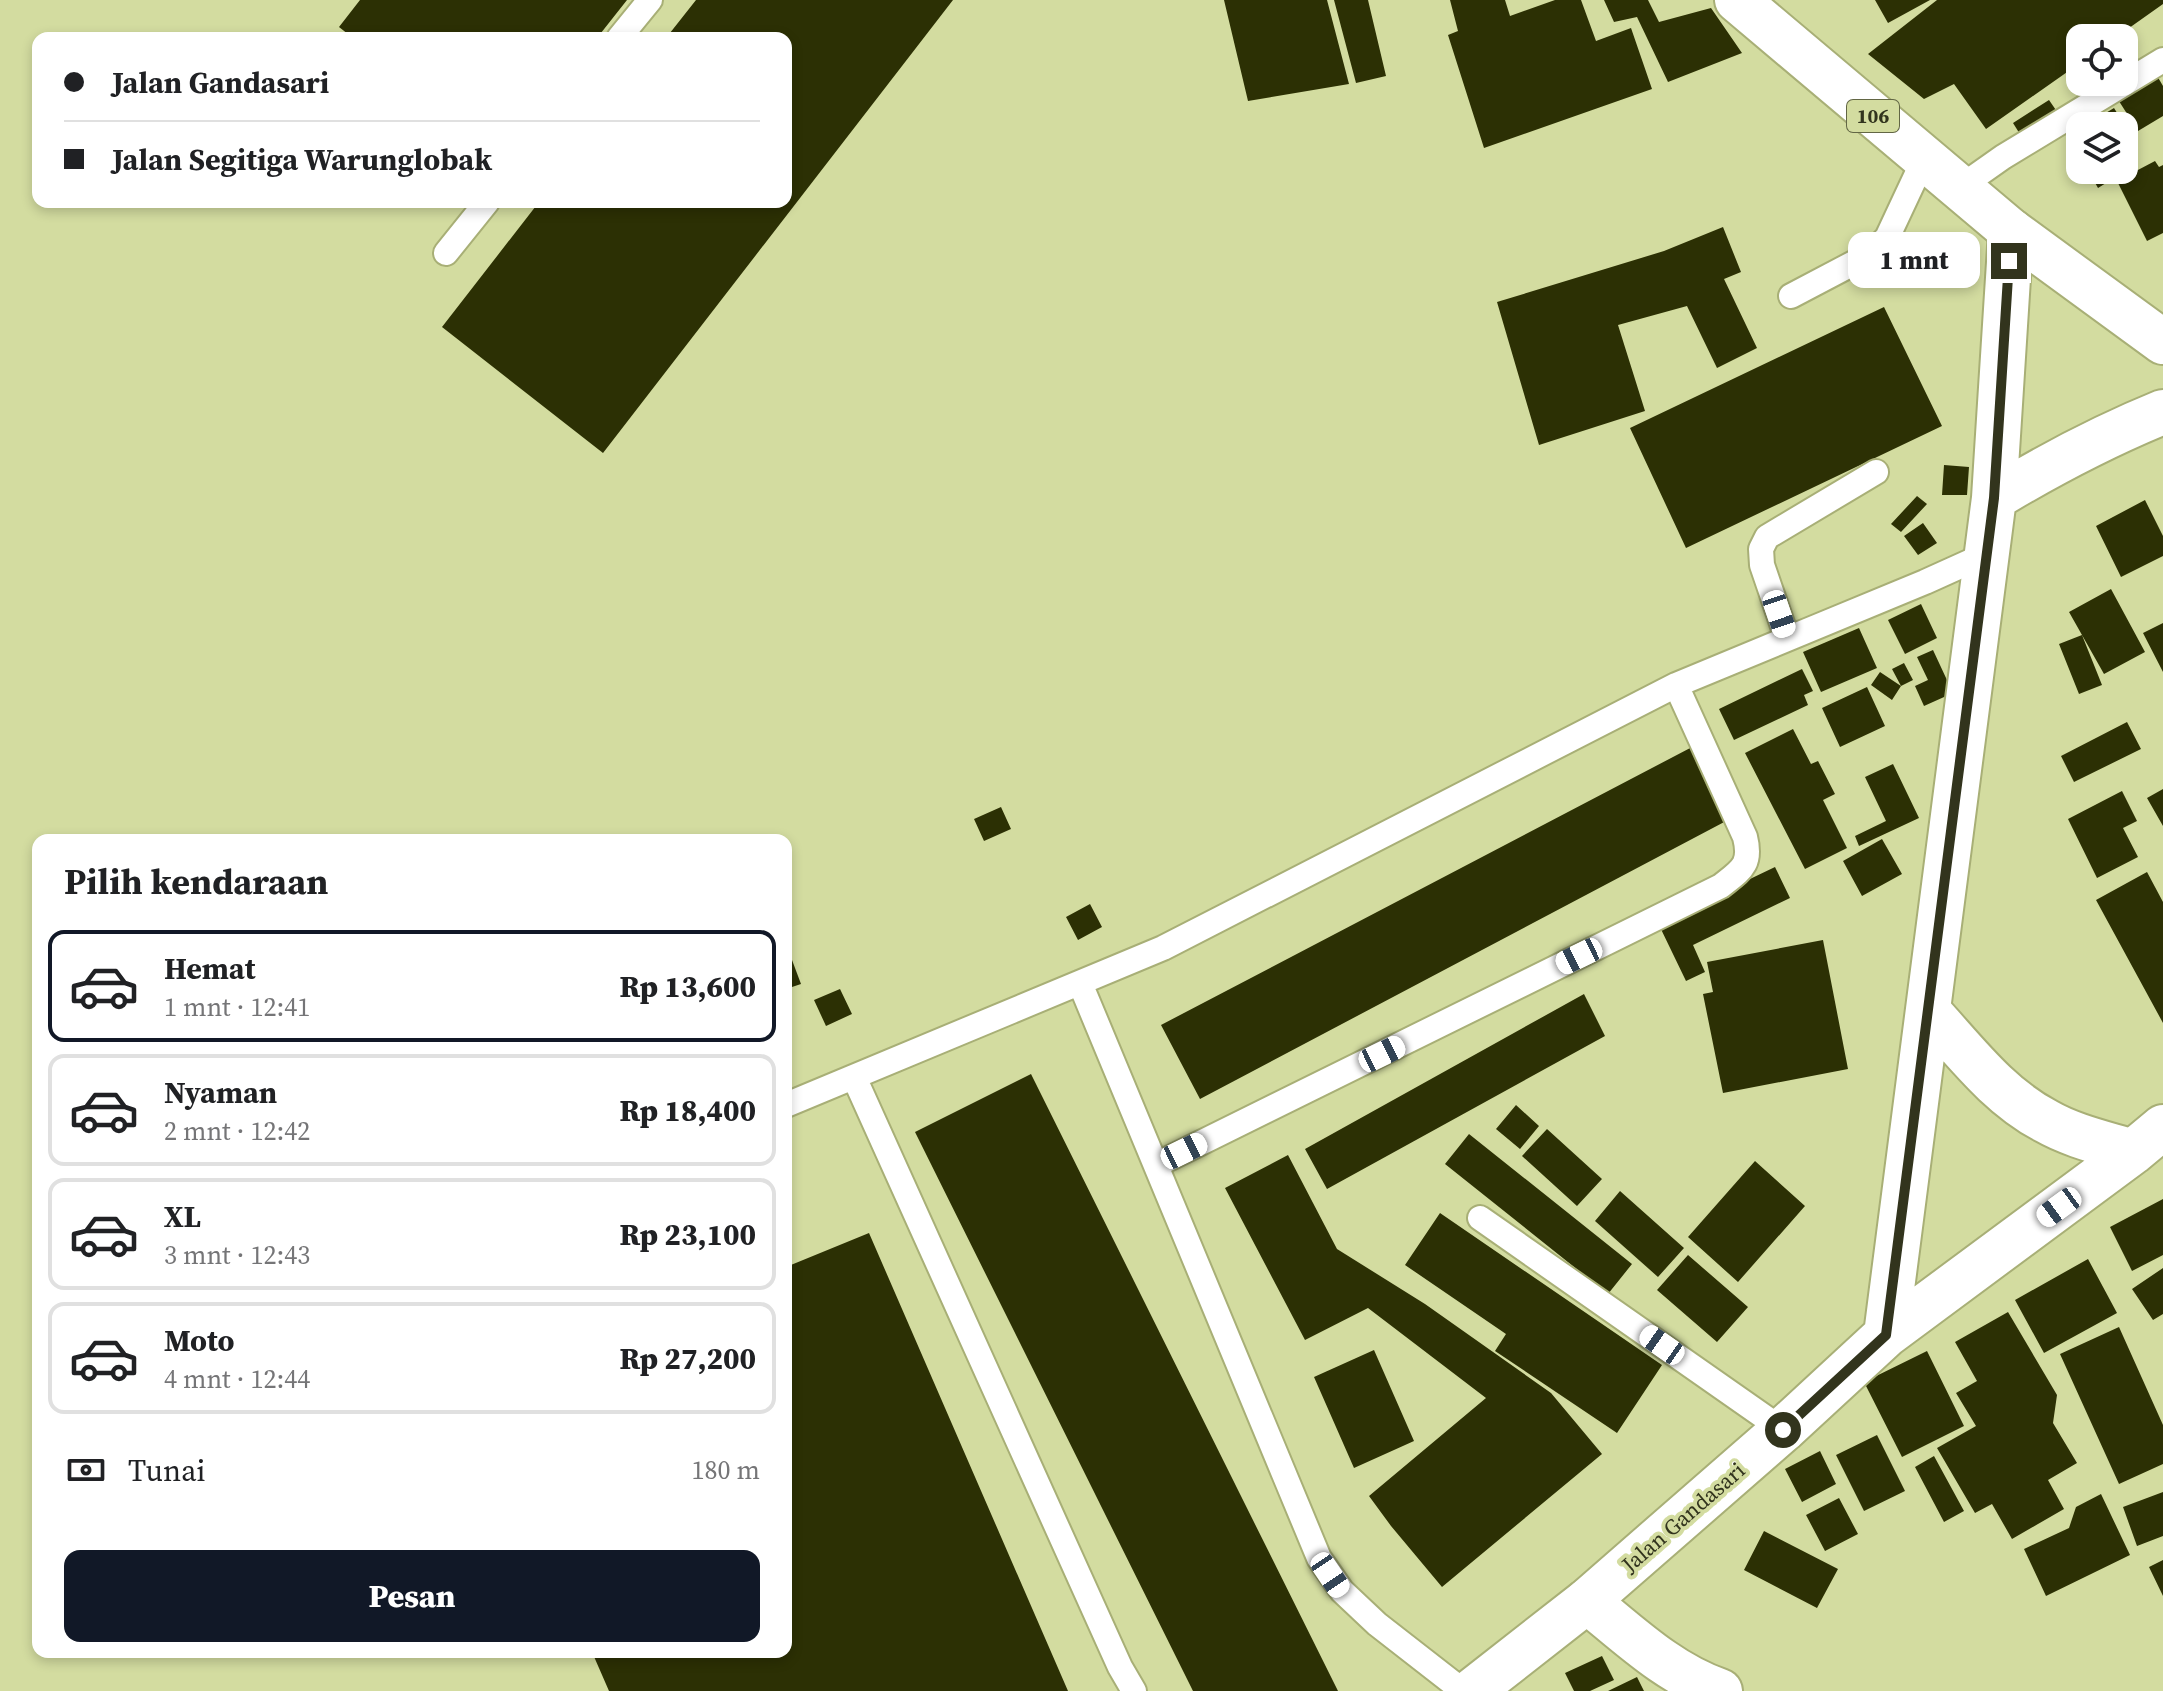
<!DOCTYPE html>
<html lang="id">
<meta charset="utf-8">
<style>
:root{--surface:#fff;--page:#f2f2f2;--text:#202124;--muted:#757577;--line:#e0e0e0;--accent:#111827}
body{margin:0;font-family:"Source Serif 4",serif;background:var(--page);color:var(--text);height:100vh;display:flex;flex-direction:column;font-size:30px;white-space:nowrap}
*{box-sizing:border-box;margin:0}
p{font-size:26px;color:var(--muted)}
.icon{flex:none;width:44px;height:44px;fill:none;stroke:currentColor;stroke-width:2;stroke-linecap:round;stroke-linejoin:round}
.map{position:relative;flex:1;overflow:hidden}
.details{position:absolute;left:32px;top:834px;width:760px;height:824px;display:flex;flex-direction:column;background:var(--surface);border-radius:16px;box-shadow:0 4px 12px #0003}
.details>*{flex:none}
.hud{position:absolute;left:32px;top:32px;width:760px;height:176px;border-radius:16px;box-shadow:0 4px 12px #0003;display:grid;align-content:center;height:176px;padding:0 32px;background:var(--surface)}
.controls{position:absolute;left:2066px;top:24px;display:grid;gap:16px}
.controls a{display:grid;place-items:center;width:72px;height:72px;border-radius:16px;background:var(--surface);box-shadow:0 4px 12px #0003;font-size:40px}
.end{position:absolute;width:36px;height:36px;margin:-18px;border:10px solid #32341d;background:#fff;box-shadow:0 0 0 4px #fff}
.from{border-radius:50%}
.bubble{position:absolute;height:56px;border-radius:16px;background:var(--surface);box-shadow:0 4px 12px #0003;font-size:26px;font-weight:800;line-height:56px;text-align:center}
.car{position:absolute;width:24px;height:48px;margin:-24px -12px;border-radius:10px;box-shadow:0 0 6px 2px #0007;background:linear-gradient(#fff 24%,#345 0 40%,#fff 0 76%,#345 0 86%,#fff 0)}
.hud b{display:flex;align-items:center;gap:28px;height:76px;font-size:30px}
.hud b+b{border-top:2px solid var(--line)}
.hud i{width:20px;height:20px;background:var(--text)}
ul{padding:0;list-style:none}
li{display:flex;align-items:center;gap:24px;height:112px;margin:0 16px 12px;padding:0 16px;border:4px solid var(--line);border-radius:16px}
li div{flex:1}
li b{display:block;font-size:30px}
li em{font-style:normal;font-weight:800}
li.selected{border-color:var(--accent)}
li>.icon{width:72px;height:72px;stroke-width:1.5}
h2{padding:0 32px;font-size:36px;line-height:96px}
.pay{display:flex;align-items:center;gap:20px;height:88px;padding:0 32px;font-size:30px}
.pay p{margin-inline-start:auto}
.button{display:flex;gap:16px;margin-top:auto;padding:16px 32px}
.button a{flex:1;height:92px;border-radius:16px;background:var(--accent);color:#fff;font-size:32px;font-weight:800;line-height:92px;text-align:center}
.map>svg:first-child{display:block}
</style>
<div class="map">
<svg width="2163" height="1691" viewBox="0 0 2163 1691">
<rect width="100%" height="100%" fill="#d3dca0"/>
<path fill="#2c3004" d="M360,0H627L597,38H353L339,27Z
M696,0H953L603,453L442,327L539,202H786V38H666Z
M1224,0H1327L1349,84L1248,101Z
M1334,0H1368L1386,76L1356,83Z
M1450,0H1505L1510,16L1555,0H1581L1596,41L1631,28L1652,89L1484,148L1448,35L1458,31Z
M1604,0H1648L1659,22L1711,8L1742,53L1668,82L1637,17L1614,22Z
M1875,0H1930L1888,23Z
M1937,0H2163V4L2115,38H2080V63L1986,129L1954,84L1924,99L1868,54Z
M2156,74L2163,86V116L2138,131L2117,98Z
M2049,100L2060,116L2023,139L2013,123Z
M2114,108L2129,132L2124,135V126H2084Z
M2155,161L2159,167L2163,165V233L2147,241L2117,181Z
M2088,170H2127L2098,188Z
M1723,227L1741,272L1724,279L1757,348L1717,368L1687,306L1618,325L1645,411L1539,445L1497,302L1664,251Z
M1884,307L1942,426L1686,548L1630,428Z
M1944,465L1969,467L1967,495H1942Z
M1917,496L1927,504L1901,532L1891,524Z
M2145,500L2163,536V556L2121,577L2096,526Z
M1923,523L1937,543L1918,555L1904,536Z
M2111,589L2145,652L2104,674L2082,635L2102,685L2079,694L2059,644L2082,635L2069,612Z
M1921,604L1937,638L1905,654L1888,620Z
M2163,623V672L2143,633Z
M1859,628L1877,668L1821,692L1803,652Z
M1933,650L1953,693L1924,706L1915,686L1928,680L1917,657Z
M1904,663L1913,680L1901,686L1892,669Z
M1802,669L1813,691L1804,695L1808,705L1734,740L1719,709Z
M1880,672L1901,686L1892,700L1871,685Z
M1867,687L1885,726L1840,747L1822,708Z
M2127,722L2141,749L2074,782L2061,756Z
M1793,729L1811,764L1818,761L1835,794L1823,800L1847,848L1805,869L1745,753Z
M1694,746L1728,820L1200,1099L1161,1025Z
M1893,764L1919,818L1859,846L1855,836L1886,821L1865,777Z
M2163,789V826L2147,798Z
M2122,791L2137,821L2123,828L2138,857L2097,878L2068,819Z
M1001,807L1011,829L984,841L974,819Z
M1882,839L1902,874L1862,896L1843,861Z
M1775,867L1790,898L1693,945L1705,972L1686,981L1658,923Z
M2147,872L2163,902V1023L2096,900Z
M1090,904L1102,927L1078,940L1066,917Z
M1823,940L1848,1069L1723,1093L1703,994L1713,992L1707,962Z
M786,944L801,984L786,989Z
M840,989L852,1014L826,1026L814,1000Z
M1584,994L1605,1036L1327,1189L1305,1149Z
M1031,1074L1338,1691H1193L915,1132Z
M1516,1105L1539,1126L1520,1149L1496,1129Z
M1547,1129L1602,1179L1577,1206L1522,1156Z
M1469,1134L1632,1264L1608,1294L1445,1164Z
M1288,1155L1337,1249L1425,1304L1551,1393L1602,1454L1442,1587L1391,1526L1369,1496L1486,1398L1368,1308L1305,1340L1225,1188Z
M1755,1161L1805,1206L1738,1282L1688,1237Z
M1620,1191L1684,1248L1658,1277L1595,1221Z
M2163,1199V1255L2132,1271L2110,1227Z
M1440,1213L1662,1365L1617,1433L1495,1351L1506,1334L1405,1265Z
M869,1233L1068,1691H609L592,1652H786V1267Z
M1688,1255L1748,1307L1717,1342L1657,1290Z
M2088,1259L2117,1313L2044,1353L2015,1300Z
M2163,1268V1314L2153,1320L2132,1289Z
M2008,1312L2057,1395L2053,1423L2077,1463L2048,1480L2064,1509L2012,1539L1992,1504L1975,1513L1937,1448L1976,1426L1956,1393L1977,1381L1955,1342Z
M2119,1327L2163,1425V1464L2119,1484L2060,1354Z
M1374,1350L1414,1441L1354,1468L1314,1377Z
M1927,1351L1964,1426L1902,1457L1864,1382Z
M1877,1435L1905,1491L1864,1511L1836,1455Z
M1820,1451L1836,1484L1802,1502L1785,1469Z
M1934,1456L1964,1511L1944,1522L1915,1467Z
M2163,1492V1536L2137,1546L2123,1507Z
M2101,1494L2130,1555L2046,1596L2024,1549L2069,1528L2076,1507Z
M1839,1498L1858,1534L1825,1551L1806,1515Z
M1764,1531L1838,1569L1817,1608L1744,1570Z
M2163,1560V1596L2149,1567Z
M1602,1656L1614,1680L1590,1691H1574L1565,1673Z
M1637,1677L1644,1691H1608Z"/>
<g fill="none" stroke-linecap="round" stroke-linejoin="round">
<g stroke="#a8af76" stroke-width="28">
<path id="lane" d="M619,38L650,0
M1959,188L2003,157L2163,60
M446,253L487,202
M1791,296L1869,255L1887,238L1924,159
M1787,638L1762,565L1761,549L1767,537L1876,472
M1080,983L1319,1558L1342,1591L1377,1624L1463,1691
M854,1077L1120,1667L1134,1691
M786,1105L1163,948L1676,685L1925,582L1987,554
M1156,1165L1721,886C1741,870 1752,865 1745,837L1676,685
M1480,1218L1783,1430"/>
</g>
<g stroke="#a8af76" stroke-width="48">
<path id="street" d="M1587,1601C1628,1634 1669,1674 1720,1691"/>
</g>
<g stroke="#a8af76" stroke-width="48">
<path id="secondary" d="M1994,498C2049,465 2104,436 2163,412
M1929,1012C1965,1051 1998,1096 2046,1121C2072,1136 2104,1143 2133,1152
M1886,1335L1994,498L2011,231
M1472,1691L1587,1601L1783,1430L1886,1335L2133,1152L2163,1127"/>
</g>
<g stroke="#a8af76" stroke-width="48">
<path id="primary" d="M1737,0L2011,231L2163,342"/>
</g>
<use href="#lane" stroke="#fff" stroke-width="24"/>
<use href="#street" stroke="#fff" stroke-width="44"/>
<use href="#secondary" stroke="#fff" stroke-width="44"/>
<use href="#primary" stroke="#fff" stroke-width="44"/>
</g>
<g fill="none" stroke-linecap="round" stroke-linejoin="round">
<path stroke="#32341d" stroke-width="10" d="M1783,1430L1886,1335L1994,498L2009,261"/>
</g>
<g text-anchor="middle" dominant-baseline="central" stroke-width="8" stroke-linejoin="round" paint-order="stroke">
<rect fill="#d3dca0" stroke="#626644" stroke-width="2" x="1847" y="100" width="52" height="32" rx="6"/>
<g font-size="20" font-weight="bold" fill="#32341d">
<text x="1873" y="116">106</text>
</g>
<g font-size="22" fill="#32341d" stroke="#d3dca0">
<text transform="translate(1683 1517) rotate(-41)">Jalan Gandasari</text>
</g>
</g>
</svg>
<div class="controls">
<a><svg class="icon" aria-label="locate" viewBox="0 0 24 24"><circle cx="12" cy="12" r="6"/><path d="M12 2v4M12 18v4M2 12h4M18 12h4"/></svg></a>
<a><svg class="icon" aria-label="layers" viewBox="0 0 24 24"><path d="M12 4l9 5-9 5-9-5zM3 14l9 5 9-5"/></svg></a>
</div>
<i class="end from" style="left:1783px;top:1430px"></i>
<i class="end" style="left:2009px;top:261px"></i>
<div class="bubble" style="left:1848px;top:232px;width:132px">1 mnt</div>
<i class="car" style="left:1779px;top:614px;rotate:161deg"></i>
<i class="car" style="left:1579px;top:956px;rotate:244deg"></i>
<i class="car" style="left:1382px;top:1054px;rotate:64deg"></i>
<i class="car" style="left:1184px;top:1151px;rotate:64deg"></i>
<i class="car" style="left:2059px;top:1207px;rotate:234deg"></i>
<i class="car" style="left:1662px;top:1345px;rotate:305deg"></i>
<i class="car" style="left:1330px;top:1575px;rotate:146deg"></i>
<div class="hud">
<b><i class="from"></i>Jalan Gandasari</b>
<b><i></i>Jalan Segitiga Warunglobak</b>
</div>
<section class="details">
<h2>Pilih kendaraan</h2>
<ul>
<li class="selected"><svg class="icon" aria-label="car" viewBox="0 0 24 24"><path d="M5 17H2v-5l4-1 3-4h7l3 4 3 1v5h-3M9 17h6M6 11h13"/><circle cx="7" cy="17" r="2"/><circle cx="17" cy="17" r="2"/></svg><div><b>Hemat</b><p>1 mnt · 12:41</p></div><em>Rp 13,600</em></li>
<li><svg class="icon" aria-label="car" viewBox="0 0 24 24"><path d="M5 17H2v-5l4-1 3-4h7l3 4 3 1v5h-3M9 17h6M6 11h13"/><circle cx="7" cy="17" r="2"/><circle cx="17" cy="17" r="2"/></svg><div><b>Nyaman</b><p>2 mnt · 12:42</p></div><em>Rp 18,400</em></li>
<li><svg class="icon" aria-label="car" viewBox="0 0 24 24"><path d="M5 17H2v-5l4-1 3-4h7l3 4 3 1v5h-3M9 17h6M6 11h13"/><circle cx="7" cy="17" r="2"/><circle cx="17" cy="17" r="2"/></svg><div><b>XL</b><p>3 mnt · 12:43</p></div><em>Rp 23,100</em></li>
<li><svg class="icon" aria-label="car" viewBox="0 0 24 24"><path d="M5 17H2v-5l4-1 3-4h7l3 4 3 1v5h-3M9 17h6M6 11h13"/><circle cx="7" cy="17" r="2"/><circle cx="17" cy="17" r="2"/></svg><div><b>Moto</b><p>4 mnt · 12:44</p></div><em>Rp 27,200</em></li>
</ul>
<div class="pay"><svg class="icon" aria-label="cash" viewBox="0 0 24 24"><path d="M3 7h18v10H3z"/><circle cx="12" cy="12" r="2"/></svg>Tunai<p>180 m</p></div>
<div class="button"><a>Pesan</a></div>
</section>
</div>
